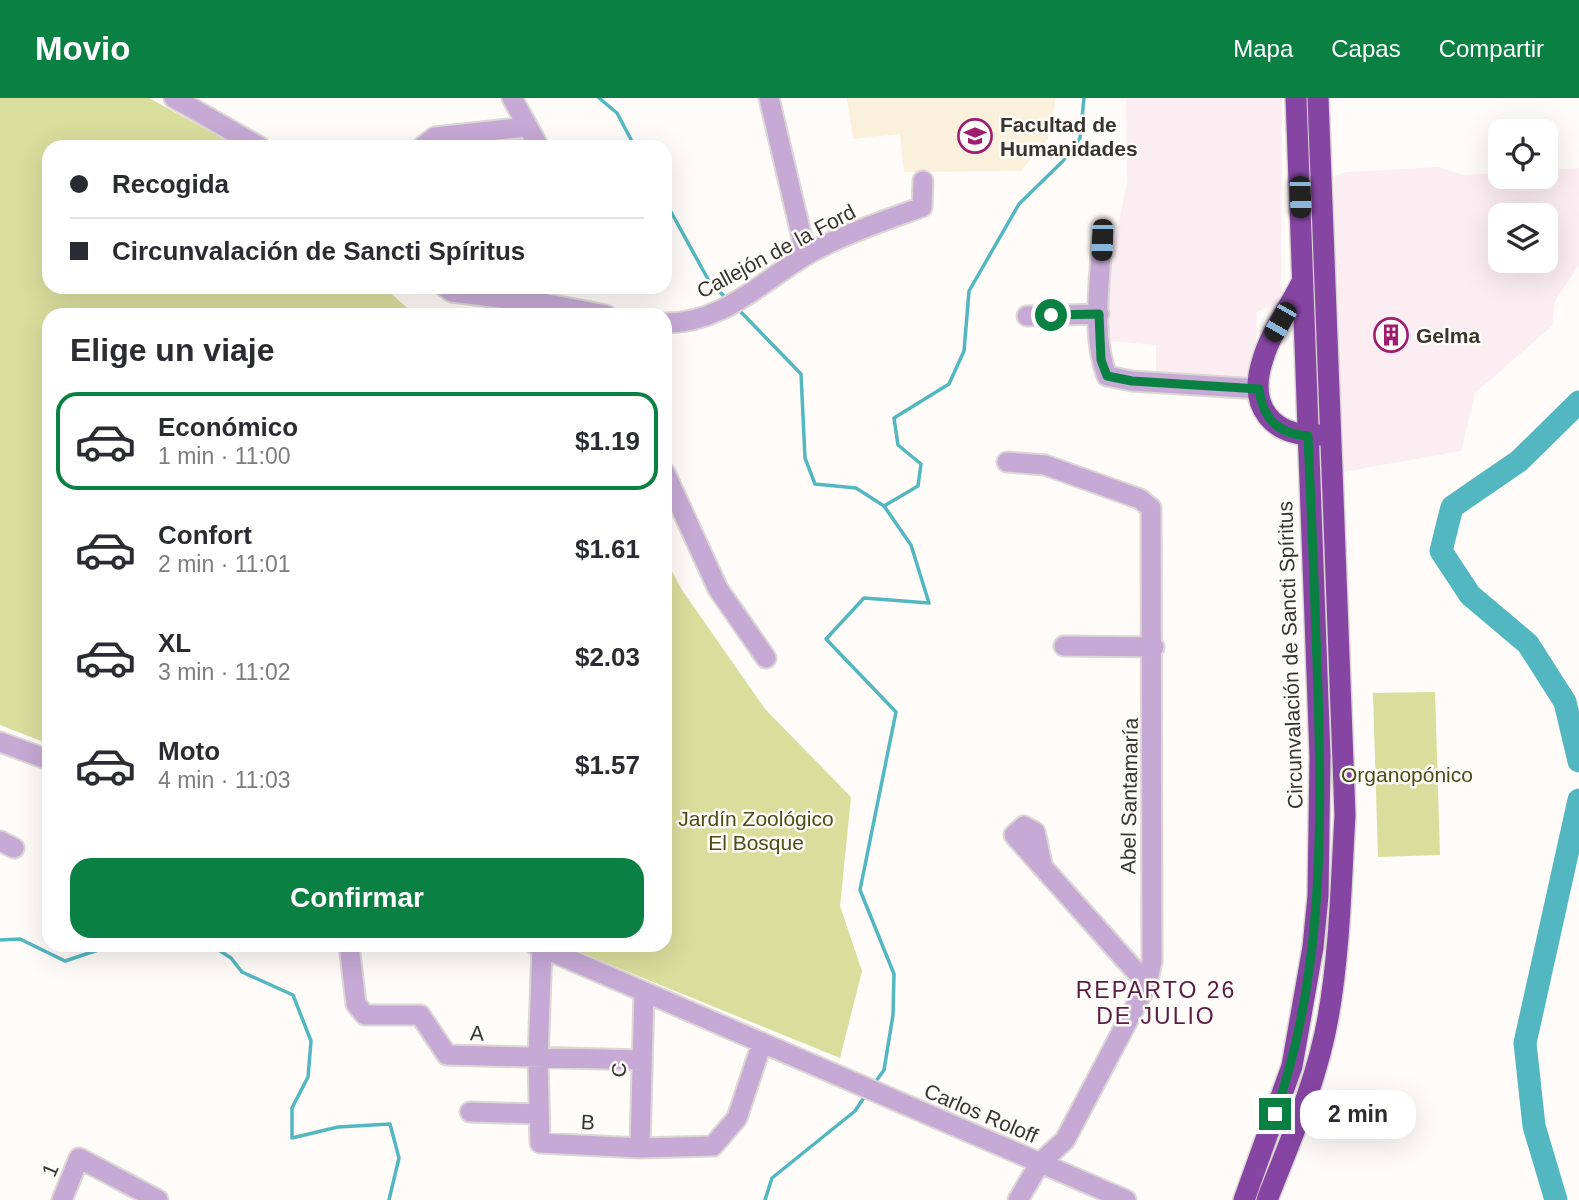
<!DOCTYPE html>
<html lang="es">
<meta charset="utf-8">
<style>
:root{--surface:#fff;--page:#f7f7f7;--text:#2b2b33;--muted:#7c7c81;--line:#e1e1e2;--accent:#0b8043}
body{margin:0;font-family:Helvetica,sans-serif;background:var(--page);color:var(--text);height:100vh;display:flex;flex-direction:column;font-size:26px;white-space:nowrap}
*{box-sizing:border-box;margin:0}
p{font-size:23px;color:var(--muted)}
.icon{flex:none;width:38px;height:38px;fill:none;stroke:currentColor;stroke-width:2;stroke-linecap:round;stroke-linejoin:round}
.map{position:relative;flex:1;overflow:hidden}
.panel{position:absolute;left:42px;top:210px;width:630px;height:644px;display:flex;flex-direction:column;background:var(--surface);border-radius:21px;box-shadow:0 7px 28px #0002}
.panel>*{flex:none}
.guide{position:absolute;left:42px;top:42px;width:630px;height:154px;border-radius:21px;box-shadow:0 7px 28px #0002;display:grid;align-content:center;height:154px;padding:0 28px;background:var(--surface)}
.buttons{position:absolute;left:1488px;top:21px;display:grid;gap:14px}
.buttons a{display:grid;place-items:center;width:70px;height:70px;border-radius:14px;background:var(--surface);box-shadow:0 7px 28px #0002;font-size:35px}
.end{position:absolute;width:32px;height:32px;margin:-16px;border:9px solid #0b8043;background:#fff;box-shadow:0 0 0 4px #fff}
.from{border-radius:50%}
.bubble{position:absolute;height:49px;border-radius:21px;background:var(--surface);box-shadow:0 7px 28px #0002;font-size:23px;font-weight:600;line-height:49px;text-align:center}
.car{position:absolute;width:21px;height:42px;margin:-21px -10px;border-radius:9px;box-shadow:0 0 5px 2px #0007;background:linear-gradient(#222 24%,#8ab4d8 0 40%,#222 0 76%,#8ab4d8 0 86%,#222 0)}
.guide b{display:flex;align-items:center;gap:24px;height:66px;font-size:26px}
.guide b+b{border-top:2px solid var(--line)}
.guide i{width:18px;height:18px;background:var(--text)}
ul{padding:0;list-style:none}
li{display:flex;align-items:center;gap:21px;height:98px;margin:0 14px 10px;padding:0 14px;border:4px solid transparent;border-radius:21px}
li div{flex:1}
li b{display:block;font-size:26px}
li em{font-style:normal;font-weight:600}
li.current{border-color:var(--accent)}
li>.icon{width:63px;height:63px;stroke-width:1.5}
h2{padding:0 28px;font-size:32px;line-height:84px}
.primary-button{display:flex;gap:14px;margin-top:auto;padding:14px 28px}
.primary-button a{flex:1;height:80px;border-radius:21px;background:var(--accent);color:#fff;font-size:28px;font-weight:600;line-height:80px;text-align:center}
header{display:flex;align-items:center;gap:42px;box-sizing:border-box;height:98px;padding:0 35px;background:var(--accent);color:#fff}
header strong{font-size:33px}
nav{display:flex;gap:38px;margin-inline-start:auto;font-size:24px}
.map>svg:first-child{display:block}
</style>
<header>
<strong>Movio</strong>
<nav><a>Mapa</a><a>Capas</a><a>Compartir</a></nav>
</header>
<div class="map">
<svg width="1579" height="1102" viewBox="0 0 1579 1102">
<rect width="100%" height="100%" fill="#fefbf8"/>
<path fill="#fcedf3" fill-rule="evenodd" d="M1126,0H1282L1281,203L1257,214L1255,281L1156,276V247L1107,243L1104,197L1127,84Z
M1439,69L1463,77L1500,75V79H1545V72L1579,70V167L1555,203L1552,228L1475,295L1461,353L1343,374L1333,79L1346,74ZM1500,117H1545V163H1500Z"/>
<path fill="#fbf0db" d="M847,0H1056L1048,41L1021,73L904,74L900,36L853,41Z"/>
<path fill="#d9de9d" d="M0,0H149L238,49H49V189H384L415,217H49V646L0,627Z
M665,460L682,492L765,611L851,699L840,808L862,873L840,960L562,847H665Z
M1435,594L1440,757L1378,759L1373,595Z"/>
<g fill="none" stroke-linecap="round" stroke-linejoin="round">
<path stroke="#53b7c1" stroke-width="3.5" d="M599,0L617,15L635,49
M665,103L709,183L727,201
M738,211L801,276L805,360L815,386L856,390L884,408
M0,842L20,841L65,863L113,847
M211,847L231,860L242,874L293,897L311,943L308,979L292,1010V1040L338,1029L390,1026L399,1060L389,1102
M874,986L884,972L893,917L894,876L860,792L896,614L826,541L864,500L929,505L911,447L884,408L918,388L921,366L898,347L894,320L949,286L964,253L969,193L1019,106L1063,63L1080,40L1084,0
M765,1102L772,1080L855,1013L865,998"/>
<path stroke="#53b7c1" stroke-width="23" d="M1579,304L1519,363L1452,409L1441,453L1470,497L1528,546L1565,604L1579,663
M1556,1102L1534,1028L1525,945L1579,702"/>
<g stroke="#dbd7d4" stroke-width="23">
<path id="minor" d="M174,0L260,49
M512,0L539,49
M769,0L806,157
M422,49L435,39L526,29
M1102,142C1100,185 1091,237 1107,278L1132,283L1259,291
M445,189L452,194L548,206L606,217
M1027,218L1099,216
M665,225C722,226 762,183 808,156C844,136 883,123 922,109L923,83
M1007,364L1045,367L1140,401L1151,410L1152,863L1147,886L1065,1042L1040,1065L1018,1102
M665,375L718,491L766,560
M1064,548L1154,549
M0,644L49,662
M0,743L14,750
M1043,770L1035,734L1024,728L1014,737L1147,886
M349,847L356,906L365,917H420L447,957L641,962
M536,847L1126,1102
M542,850L538,960L540,1045L640,1050L713,1048L737,1020L762,945
M470,1014L539,1016
M640,1050L644,894
M62,1102L79,1060L158,1102"/>
</g>
<g stroke="#dbd7d4" stroke-width="24">
<path id="highway" d="M1302,184C1289,210 1271,234 1263,261C1247,309 1272,339 1320,337
M1244,1102L1292,968L1313,849L1318,798L1320,658L1296,0
M1267,1102C1290,1043 1317,983 1328,920C1340,853 1341,785 1345,717L1318,0"/>
</g>
<use href="#minor" stroke="#c6a9d5" stroke-width="19"/>
<use href="#highway" stroke="#8645a2" stroke-width="21"/>
</g>
<g fill="none" stroke-linecap="round" stroke-linejoin="round">
<path stroke="#0b8043" stroke-width="9" d="M1051,217L1099,216L1101,262L1107,278L1132,283L1259,291C1263,321 1278,336 1308,338C1312,423 1315,507 1318,592C1322,735 1323,880 1275,1016"/>
</g>
<defs>
<g id="university-ring" transform="scale(1.75)"><circle r="9.5" fill="#fefbf8" stroke="#9f1d6f" stroke-width="1.5"/><path d="M0-5L7-2L0 1L-7-2ZM-4 1L0 2.5L4 1V4Q0 6-4 4Z" fill="#9f1d6f"/></g>
<g id="building-ring" transform="scale(1.75)"><circle r="9.5" fill="#fefbf8" stroke="#9f1d6f" stroke-width="1.5"/><path d="M-4-6H4V6H1V3H-1V6H-4ZM-2.5-4.3h1.7v1.8h-1.7ZM.8-4.3h1.7v1.8H.8ZM-2.5-1h1.7V.8h-1.7ZM.8-1h1.7V.8H.8Z" fill="#9f1d6f"/></g>
</defs>
<g fill-rule="evenodd">
<use href="#university-ring" x="975" y="38"/>
<use href="#building-ring" x="1391" y="237"/>
</g>
<g text-anchor="middle" dominant-baseline="central" stroke-width="5" stroke-linejoin="round" paint-order="stroke">
<g font-size="21" font-weight="bold" fill="#3b342e" stroke="#fefbf8" text-anchor="start">
<text x="1000" y="26">Facultad de<tspan x="1000" dy="24">Humanidades</tspan></text>
<text x="1416" y="237">Gelma</text>
</g>
<g font-size="21" fill="#3b342e" stroke="#fefbf8">
<text transform="translate(776 153) rotate(-28)">Callejón de la Ford</text>
<text transform="translate(1290 557) rotate(-92)">Circunvalación de Sancti Spíritus</text>
<text transform="translate(1129 698) rotate(-89)">Abel Santamaría</text>
<text transform="translate(477 935) rotate(2)">A</text>
<text transform="translate(618 972) rotate(-90)">C</text>
<text transform="translate(981 1015) rotate(23)">Carlos Roloff</text>
<text transform="translate(588 1024) rotate(3)">B</text>
<text transform="translate(50 1072) rotate(-67)">1</text>
</g>
<g font-size="21" fill="#4b4d17" stroke="#fefbf8">
<text x="1407" y="676">Organopónico</text>
<text x="756" y="720">Jardín Zoológico<tspan x="756" dy="24">El Bosque</tspan></text>
</g>
<g font-size="23" letter-spacing="2" fill="#5a1c40" stroke="#fefbf8">
<text x="1156" y="892">REPARTO 26<tspan x="1156" dy="26">DE JULIO</tspan></text>
</g>
</g>
</svg>
<div class="buttons">
<a><svg class="icon" aria-label="locate" viewBox="0 0 24 24"><circle cx="12" cy="12" r="6"/><path d="M12 2v4M12 18v4M2 12h4M18 12h4"/></svg></a>
<a><svg class="icon" aria-label="layers" viewBox="0 0 24 24"><path d="M12 4l9 5-9 5-9-5zM3 14l9 5 9-5"/></svg></a>
</div>
<i class="end from" style="left:1051px;top:217px"></i>
<i class="end" style="left:1275px;top:1016px"></i>
<div class="bubble" style="left:1300px;top:992px;width:116px">2 min</div>
<i class="car" style="left:1300px;top:99px;rotate:178deg"></i>
<i class="car" style="left:1102px;top:142px;rotate:182deg"></i>
<i class="car" style="left:1280px;top:224px;rotate:210deg"></i>
<div class="guide">
<b><i class="from"></i>Recogida</b>
<b><i></i>Circunvalación de Sancti Spíritus</b>
</div>
<section class="panel">
<h2>Elige un viaje</h2>
<ul>
<li class="current"><svg class="icon" aria-label="car" viewBox="0 0 24 24"><path d="M5 17H2v-5l4-1 3-4h7l3 4 3 1v5h-3M9 17h6M6 11h13"/><circle cx="7" cy="17" r="2"/><circle cx="17" cy="17" r="2"/></svg><div><b>Económico</b><p>1 min · 11:00</p></div><em>$1.19</em></li>
<li><svg class="icon" aria-label="car" viewBox="0 0 24 24"><path d="M5 17H2v-5l4-1 3-4h7l3 4 3 1v5h-3M9 17h6M6 11h13"/><circle cx="7" cy="17" r="2"/><circle cx="17" cy="17" r="2"/></svg><div><b>Confort</b><p>2 min · 11:01</p></div><em>$1.61</em></li>
<li><svg class="icon" aria-label="car" viewBox="0 0 24 24"><path d="M5 17H2v-5l4-1 3-4h7l3 4 3 1v5h-3M9 17h6M6 11h13"/><circle cx="7" cy="17" r="2"/><circle cx="17" cy="17" r="2"/></svg><div><b>XL</b><p>3 min · 11:02</p></div><em>$2.03</em></li>
<li><svg class="icon" aria-label="car" viewBox="0 0 24 24"><path d="M5 17H2v-5l4-1 3-4h7l3 4 3 1v5h-3M9 17h6M6 11h13"/><circle cx="7" cy="17" r="2"/><circle cx="17" cy="17" r="2"/></svg><div><b>Moto</b><p>4 min · 11:03</p></div><em>$1.57</em></li>
</ul>
<div class="primary-button"><a>Confirmar</a></div>
</section>
</div>
